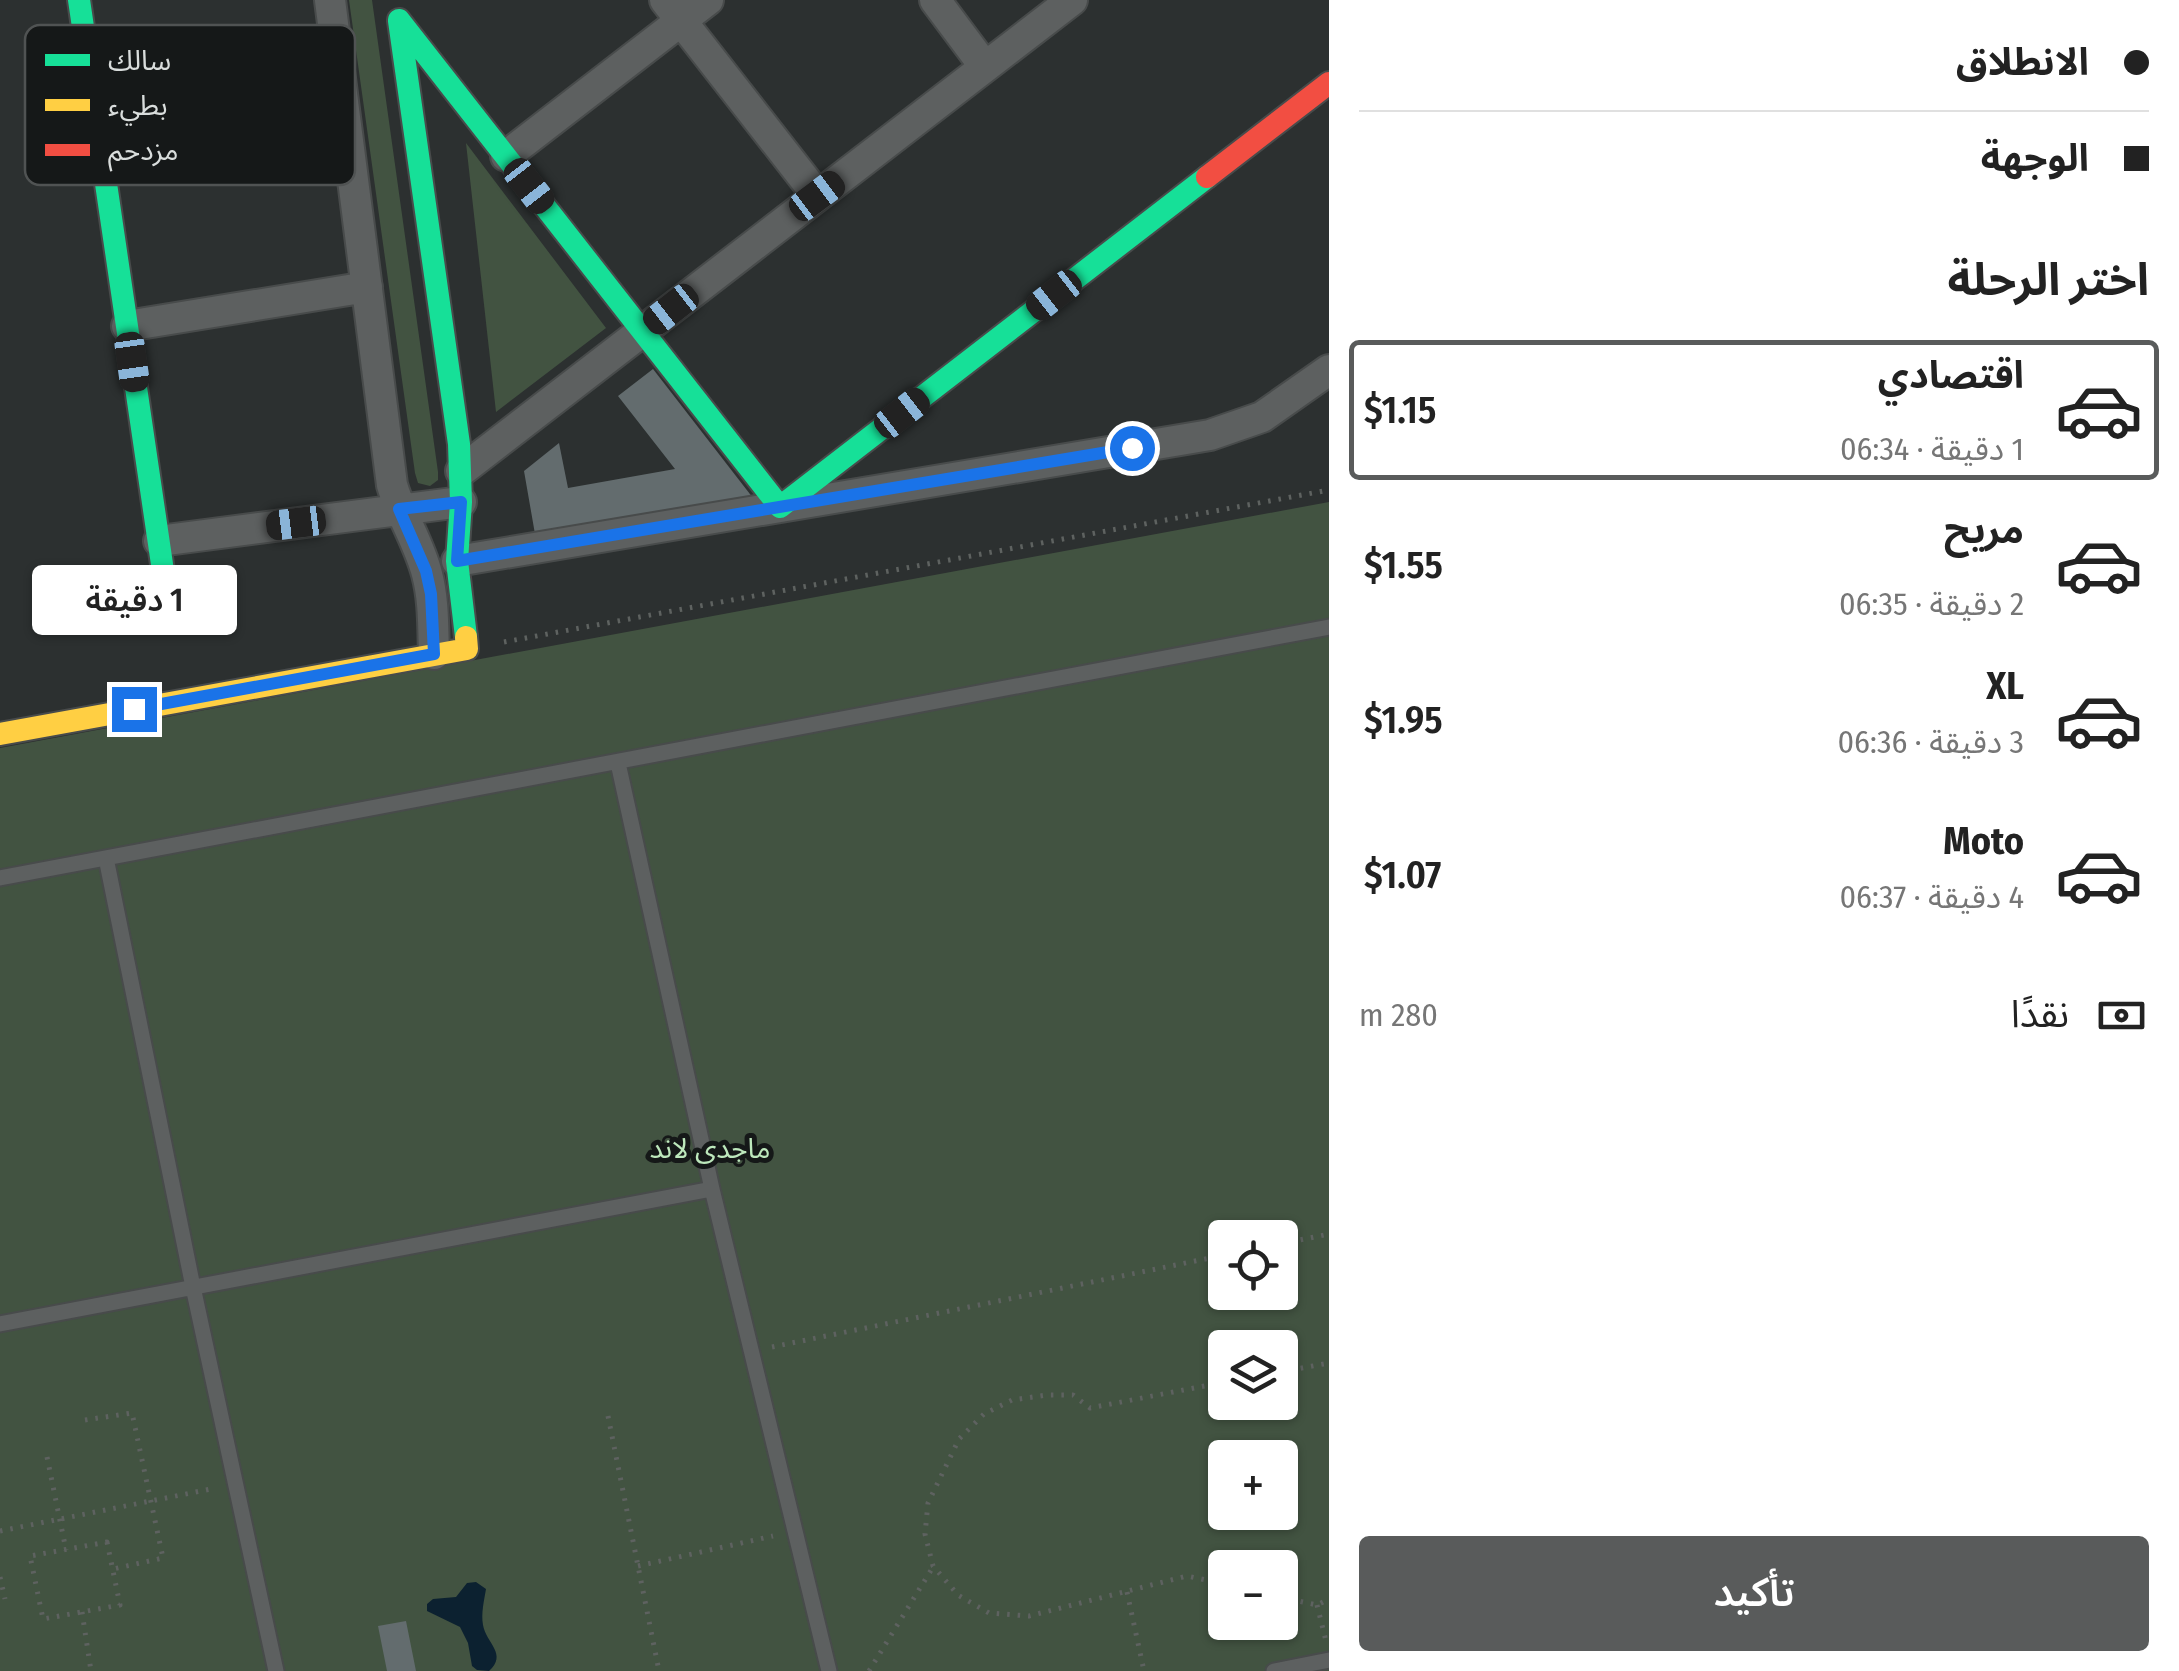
<!DOCTYPE html>
<html lang="ar">
<meta charset="utf-8">
<style>
:root{--surface:#fff;--page:#f2f2f2;--text:#222;--muted:#767676;--line:#e0e0e0;--accent:#595b5b}
body{margin:0;font-family:"Fira Sans Condensed","Noto Sans Arabic",sans-serif;background:var(--page);color:var(--text);direction:rtl;height:100vh;display:flex;flex-direction:column;font-size:38px;white-space:nowrap}
*{box-sizing:border-box;margin:0}
p{font-size:32px;color:var(--muted)}
.icon{flex:none;width:55px;height:55px;fill:none;stroke:currentColor;stroke-width:2;stroke-linecap:round;stroke-linejoin:round}
.map{position:relative;flex:1;overflow:hidden;direction:ltr}
.side{display:flex;flex-direction:column;background:var(--surface);width:850px}
.side>*{flex:none}
.top-card{display:grid;align-content:center;height:220px;padding:0 30px;background:var(--surface)}
.controls{position:absolute;left:1208px;top:1220px;display:grid;gap:20px}
.controls a{display:grid;place-items:center;width:90px;height:90px;border-radius:10px;background:var(--surface);box-shadow:0 2px 8px #0004;font-size:50px}
.end{position:absolute;width:45px;height:45px;margin:-22px;border:12px solid #1a73e8;background:#fff;box-shadow:0 0 0 5px #fff}
.from{border-radius:50%}
.bubble{position:absolute;height:70px;border-radius:10px;background:var(--surface);box-shadow:0 2px 8px #0004;font-size:32px;font-weight:600;line-height:70px;text-align:center;direction:rtl}
.car{position:absolute;width:30px;height:60px;margin:-30px -15px;border-radius:12px;box-shadow:0 0 8px 2px #0007;background:linear-gradient(#222 24%,#8ab4d8 0 40%,#222 0 76%,#8ab4d8 0 86%,#222 0)}
.top-card b{display:flex;align-items:center;gap:35px;height:95px;font-size:38px}
.top-card b+b{border-top:2px solid var(--line)}
.top-card i{width:25px;height:25px;background:var(--text)}
ul{padding:0;list-style:none}
li{display:flex;align-items:center;gap:30px;height:140px;margin:0 20px 15px;padding:0 10px;border:5px solid transparent;border-radius:10px}
li div{flex:1}
li b{display:block;font-size:38px}
li em{font-style:normal;font-weight:600}
li.on{border-color:var(--accent)}
li>.icon{width:90px;height:90px;stroke-width:1.5}
h2{padding:0 30px;font-size:45px;line-height:120px}
.pay{display:flex;align-items:center;gap:25px;height:110px;padding:0 30px;font-size:38px}
.pay p{margin-inline-start:auto}
.action{display:flex;gap:20px;margin-top:auto;padding:20px 30px}
.action a{flex:1;height:115px;border-radius:10px;background:var(--accent);color:#fff;font-size:40px;font-weight:600;line-height:115px;text-align:center}
main{display:flex;flex:1;min-height:0}
.map>svg:first-child{display:block}
</style>
<main>
<section class="side">
<div class="top-card">
<b><i class="from"></i>الانطلاق</b>
<b><i></i>الوجهة</b>
</div>
<h2>اختر الرحلة</h2>
<ul>
<li class="on"><svg class="icon" aria-label="car" viewBox="0 0 24 24"><path d="M5 17H2v-5l4-1 3-4h7l3 4 3 1v5h-3M9 17h6M6 11h13"/><circle cx="7" cy="17" r="2"/><circle cx="17" cy="17" r="2"/></svg><div><b>اقتصادي</b><p>1 دقيقة · 06:34</p></div><em>$1.15</em></li>
<li><svg class="icon" aria-label="car" viewBox="0 0 24 24"><path d="M5 17H2v-5l4-1 3-4h7l3 4 3 1v5h-3M9 17h6M6 11h13"/><circle cx="7" cy="17" r="2"/><circle cx="17" cy="17" r="2"/></svg><div><b>مريح</b><p>2 دقيقة · 06:35</p></div><em>$1.55</em></li>
<li><svg class="icon" aria-label="car" viewBox="0 0 24 24"><path d="M5 17H2v-5l4-1 3-4h7l3 4 3 1v5h-3M9 17h6M6 11h13"/><circle cx="7" cy="17" r="2"/><circle cx="17" cy="17" r="2"/></svg><div><b>XL</b><p>3 دقيقة · 06:36</p></div><em>$1.95</em></li>
<li><svg class="icon" aria-label="car" viewBox="0 0 24 24"><path d="M5 17H2v-5l4-1 3-4h7l3 4 3 1v5h-3M9 17h6M6 11h13"/><circle cx="7" cy="17" r="2"/><circle cx="17" cy="17" r="2"/></svg><div><b>Moto</b><p>4 دقيقة · 06:37</p></div><em>$1.07</em></li>
</ul>
<div class="pay"><svg class="icon" aria-label="cash" viewBox="0 0 24 24"><path d="M3 7h18v10H3z"/><circle cx="12" cy="12" r="2"/></svg>نقدًا<p>280 m</p></div>
<div class="action"><a>تأكيد</a></div>
</section>
<div class="map">
<svg width="1329" height="1671" viewBox="0 0 1329 1671">
<rect width="100%" height="100%" fill="#2c3030"/>
<path fill="#425341" fill-rule="evenodd" d="M349,0H372L438,472V480L430,486L418,483L415,473Z
M466,143L606,328L496,412Z
M1329,502V1671H0V748ZM1225,1238H1280V1292H1225ZM1225,1348H1280V1402H1225ZM1225,1458H1280V1512H1225ZM1225,1568H1280V1622H1225Z"/>
<path fill="#0c2130" d="M476,1582L486,1589C484,1601 481,1613 483,1625C486,1643 508,1654 489,1671L477,1670L472,1666L468,1643L460,1627L427,1611V1604L433,1599L456,1597L467,1583Z"/>
<path fill="#636c6e" d="M653,369L753,498L535,534L524,471L559,443L568,488L675,469L618,396Z
M406,1621L416,1671H387L378,1626Z"/>
<g fill="none" stroke-linecap="round" stroke-linejoin="round">
<g stroke="#484b4b" stroke-width="19">
<path id="lane" d="M106,858L193,1287L276,1671
M0,878L1329,627
M712,1189L829,1671
M0,1324L712,1189L618,763
M1274,1671L1329,1660"/>
</g>
<g stroke="#484b4b" stroke-width="34">
<path id="street" d="M330,0L392,485C401,516 419,543 427,574C434,600 433,628 434,654
M665,0L817,195
M935,0L985,67
M95,105L339,66
M506,156L708,0
M127,326L367,287
M461,471L1072,0
M159,541L461,502
M457,561L1210,435L1262,417L1329,370"/>
</g>
<g stroke="#484b4b" stroke-width="26">
<path id="fast" d="M79,0L168,605
M399,20L780,507L1207,177
M399,21L459,444L461,502L457,561L466,637"/>
</g>
<g stroke="#484b4b" stroke-width="26">
<path id="slow" d="M0,734L467,649L466,637"/>
</g>
<g stroke="#484b4b" stroke-width="26">
<path id="jam" d="M1207,177L1329,83"/>
</g>
<path stroke="#5e6260" stroke-width="5" stroke-dasharray="2.5 8" stroke-linecap="butt" d="M504,642L1329,490
M1280,1244L1329,1234
M772,1347L1225,1255
M1280,1372L1329,1363
M1225,1382L1090,1408L1073,1395H1047L1012,1400L984,1414L959,1439L928,1503L925,1534L933,1566L958,1595L989,1613L1029,1616L1187,1576L1225,1584
M608,1416L659,1671
M85,1420L132,1413L163,1558L113,1569
M47,1457L66,1550
M0,1531L216,1488
M107,1542L120,1605L43,1619L30,1556Z
M638,1566L773,1536
M0,1577L5,1599
M1127,1592L1144,1671
M1280,1597L1317,1605L1329,1599
M1317,1605L1326,1641
M82,1612L91,1671
M869,1671L933,1567"/>
<use href="#lane" stroke="#5d6060" stroke-width="15"/>
<use href="#street" stroke="#5d6060" stroke-width="30"/>
<use href="#fast" stroke="#16e098" stroke-width="22"/>
<use href="#slow" stroke="#ffcf43" stroke-width="22"/>
<use href="#jam" stroke="#f24e42" stroke-width="22"/>
</g>
<g fill="none" stroke-linecap="round" stroke-linejoin="round">
<path stroke="#1a73e8" stroke-width="12" d="M134,709L434,654L431,594L426,571L399,509L461,502L457,561L1132,448"/>
</g>
<g text-anchor="middle" dominant-baseline="central" stroke-width="10" stroke-linejoin="round" paint-order="stroke">
<g font-size="28" fill="#bde8bc" stroke="#151818">
<text x="710" y="1148">ماجدی لاند</text>
</g>
</g>
<rect x="25" y="25" width="330" height="160" rx="15" fill="#151818" stroke="#505353" stroke-width="2.5"/>
<rect x="45" y="54" width="45" height="12" fill="#16e098"/>
<rect x="45" y="99" width="45" height="12" fill="#ffcf43"/>
<rect x="45" y="144" width="45" height="12" fill="#f24e42"/>
<g font-size="28" fill="#d9dddc">
<text x="108" y="70">سالك</text>
<text x="108" y="115">بطيء</text>
<text x="108" y="160">مزدحم</text>
</g>
</svg>
<div class="controls">
<a><svg class="icon" aria-label="locate" viewBox="0 0 24 24"><circle cx="12" cy="12" r="6"/><path d="M12 2v4M12 18v4M2 12h4M18 12h4"/></svg></a>
<a><svg class="icon" aria-label="layers" viewBox="0 0 24 24"><path d="M12 4l9 5-9 5-9-5zM3 14l9 5 9-5"/></svg></a>
<a>+</a>
<a>−</a>
</div>
<i class="end from" style="left:1132px;top:448px"></i>
<i class="end" style="left:134px;top:709px"></i>
<div class="bubble" style="left:32px;top:565px;width:205px">1 دقيقة</div>
<i class="car" style="left:529px;top:186px;rotate:142deg"></i>
<i class="car" style="left:817px;top:196px;rotate:53deg"></i>
<i class="car" style="left:1054px;top:295px;rotate:232deg"></i>
<i class="car" style="left:671px;top:309px;rotate:232deg"></i>
<i class="car" style="left:132px;top:362px;rotate:172deg"></i>
<i class="car" style="left:902px;top:413px;rotate:52deg"></i>
<i class="car" style="left:296px;top:523px;rotate:263deg"></i>
</div>
</main>
